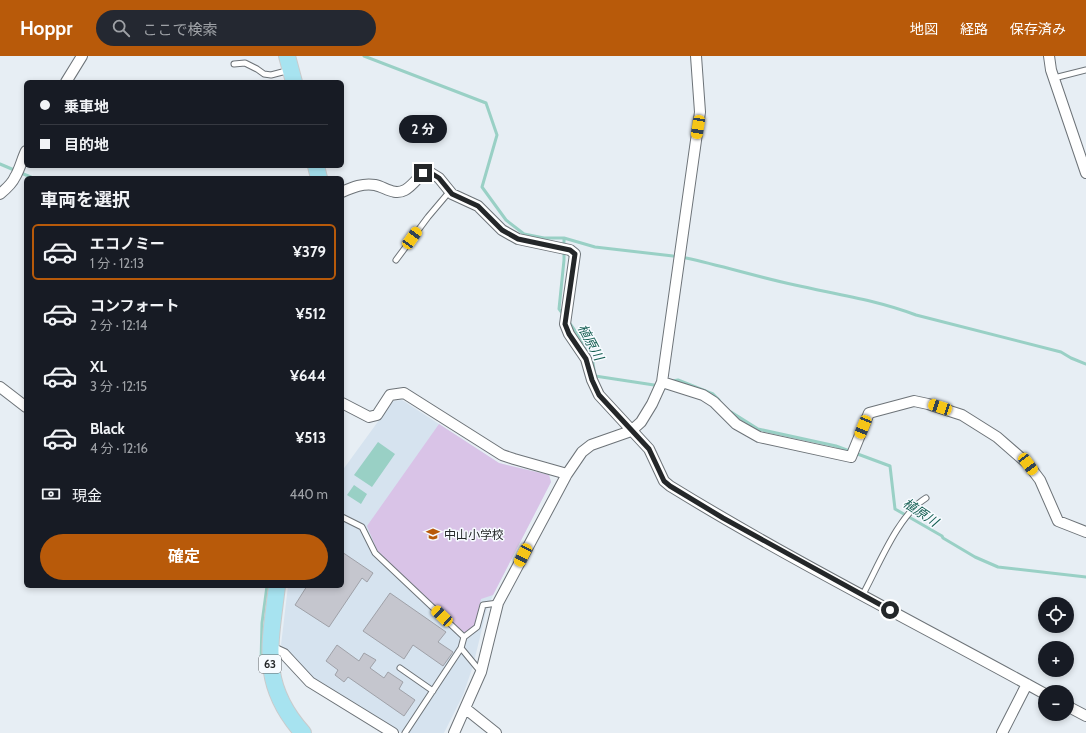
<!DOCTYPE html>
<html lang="ja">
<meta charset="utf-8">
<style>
:root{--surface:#171b24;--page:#242831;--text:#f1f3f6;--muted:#9ea1a6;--line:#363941;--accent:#b85a0a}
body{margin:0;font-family:Cabin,"Noto Sans JP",sans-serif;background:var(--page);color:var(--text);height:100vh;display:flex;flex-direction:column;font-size:15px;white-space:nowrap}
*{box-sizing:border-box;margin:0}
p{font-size:13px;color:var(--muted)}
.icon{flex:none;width:22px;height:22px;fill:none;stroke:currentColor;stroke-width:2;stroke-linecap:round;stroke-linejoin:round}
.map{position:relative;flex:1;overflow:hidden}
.details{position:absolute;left:24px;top:120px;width:320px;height:412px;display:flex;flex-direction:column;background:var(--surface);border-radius:6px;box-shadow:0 2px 6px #0003}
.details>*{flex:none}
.banner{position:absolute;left:24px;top:24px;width:320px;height:88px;border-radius:6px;box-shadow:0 2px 6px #0003;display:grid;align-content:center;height:88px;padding:0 16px;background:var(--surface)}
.fabs{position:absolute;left:1038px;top:541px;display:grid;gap:8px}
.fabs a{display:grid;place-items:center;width:36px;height:36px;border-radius:50%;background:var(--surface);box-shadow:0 2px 6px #0003;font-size:20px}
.end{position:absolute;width:18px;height:18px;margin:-9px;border:5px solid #242729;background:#fff;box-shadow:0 0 0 2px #fff}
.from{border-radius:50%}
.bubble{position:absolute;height:28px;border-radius:14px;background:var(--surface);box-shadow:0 2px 6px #0003;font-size:13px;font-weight:700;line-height:28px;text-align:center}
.car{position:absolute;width:12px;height:24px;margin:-12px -6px;border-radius:5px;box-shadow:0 0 3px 1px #0007;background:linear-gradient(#f5c518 24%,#345 0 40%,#f5c518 0 76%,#345 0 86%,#f5c518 0)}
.banner b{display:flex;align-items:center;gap:14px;height:38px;font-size:15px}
.banner b+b{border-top:1px solid var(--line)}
.banner i{width:10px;height:10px;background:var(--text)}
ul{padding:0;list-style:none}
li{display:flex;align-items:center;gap:12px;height:56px;margin:0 8px 6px;padding:0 8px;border:2px solid transparent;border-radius:6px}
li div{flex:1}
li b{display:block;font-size:15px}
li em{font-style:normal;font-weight:700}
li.selected{border-color:var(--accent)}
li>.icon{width:36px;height:36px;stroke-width:1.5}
h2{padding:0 16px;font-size:18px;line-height:48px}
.pay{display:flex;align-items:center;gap:10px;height:44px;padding:0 16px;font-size:15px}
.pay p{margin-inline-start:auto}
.primary-button{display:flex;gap:8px;margin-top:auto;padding:8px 16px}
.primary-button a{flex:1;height:46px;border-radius:24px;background:var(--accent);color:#fff;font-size:16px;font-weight:700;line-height:46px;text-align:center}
header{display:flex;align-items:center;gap:24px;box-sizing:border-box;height:56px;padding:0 20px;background:var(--accent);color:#fff}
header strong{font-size:19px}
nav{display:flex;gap:22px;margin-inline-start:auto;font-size:14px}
.search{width:280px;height:36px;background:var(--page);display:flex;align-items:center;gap:10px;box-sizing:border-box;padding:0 14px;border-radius:22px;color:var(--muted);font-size:15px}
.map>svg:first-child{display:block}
</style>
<header>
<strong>Hoppr</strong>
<div class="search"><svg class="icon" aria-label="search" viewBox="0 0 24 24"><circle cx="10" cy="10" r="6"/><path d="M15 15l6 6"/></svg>ここで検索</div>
<nav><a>地図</a><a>経路</a><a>保存済み</a></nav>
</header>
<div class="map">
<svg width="1086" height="677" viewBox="0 0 1086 677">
<rect width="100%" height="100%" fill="#e7eef4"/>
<path fill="#d6e3ef" d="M402,344L499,407L549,419L551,426L493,539L486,556L473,610L463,639L444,677H405L395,674L311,622L281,589L288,530H342V415L393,345Z"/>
<path fill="#d9c3e7" d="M439,368L499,407L549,419L551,426L493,539L481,543L475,568L467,578L458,572L421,538L377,494L367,470Z"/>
<path fill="#99d0c5" d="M378,386L395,398L372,431L354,419Z
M354,429L367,438L361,448L347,439Z"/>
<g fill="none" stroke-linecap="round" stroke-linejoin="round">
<path stroke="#99d0c5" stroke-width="3" d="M364,0L486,47L497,79L482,131L506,164L524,178L544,182H564L595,191L673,200
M0,108L33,122
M686,202C723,210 758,221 795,229C835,238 877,244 916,259L1061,296L1071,302L1086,308
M564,260L559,253L564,204V182
M569,266L576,276L587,297
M590,302L593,307L595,320L654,329
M672,325L678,324L713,338L719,344
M731,356L758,373L836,390L890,410L895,453L942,480L943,482L975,501L998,511L1086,521
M261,606L262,567L267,530"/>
</g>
<path fill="#c5c6ce" stroke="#9fa1a8" d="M342,496L373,517L367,526L362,522L329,571L295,549L307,530H342Z
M390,537L446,576L438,586L453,596L443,610L413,589L404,603L363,575Z
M337,589L359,605L364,597L376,604L370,612L384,622L388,616L403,626L399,633L415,644L404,660L348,621L344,626L335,619L338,614L326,605Z"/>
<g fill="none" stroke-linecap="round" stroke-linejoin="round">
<g stroke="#6d7378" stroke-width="7">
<path id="lane" d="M234,8L245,7L257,13L264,18L271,19L290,14
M1054,22L1086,14
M396,204L428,161L450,135
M342,461L362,471L375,497L464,581L461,592L405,677
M862,540C878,511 898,459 926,442
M464,581L477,571L483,549L498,547
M461,592L480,615
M400,612L433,635"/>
</g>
<g stroke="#6d7378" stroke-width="12">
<path id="street" d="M1049,0L1051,14L1086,117
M66,26L82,0
M342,136C353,131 363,127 375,129C385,131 394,140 405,134C411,131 417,123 423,117H431L439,122L452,138L478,150L502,174L518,183L570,194L575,198L565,268L569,278L586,303L592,324L599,339L649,393L664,425L670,430C792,505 920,569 1045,638
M0,138C6,133 12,128 15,121C20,113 22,103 26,95
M662,326L703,339L714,346L736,368L759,381L851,401L869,357L914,345L928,348L962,359L997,381L1028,408L1040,424L1058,465L1086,476
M0,331L26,351
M342,347L369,361L377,359L390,339L404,337L502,399L514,403L567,418
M271,592L284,598L310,626L393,677
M1067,650L1086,660
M466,653L496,677
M454,677L481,616L498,547L567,418L582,396L591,389L631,375L641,366L652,348L662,326L700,56L696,0
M1002,677L1027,628"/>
</g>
<g stroke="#cacbcc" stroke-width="18">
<path id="primary" d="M287,0L294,26
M316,110L319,122
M277,530C270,589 259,628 303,677"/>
</g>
<use href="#lane" stroke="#fff" stroke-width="5"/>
<use href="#street" stroke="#fff" stroke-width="10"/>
<use href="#primary" stroke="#a7e3f0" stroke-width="16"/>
</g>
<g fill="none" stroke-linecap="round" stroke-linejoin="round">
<path stroke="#242729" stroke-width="5" d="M423,117H431L439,122L452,138L478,150L502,174L518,183L570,194L575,198L565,268L569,278L586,303L592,324L599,339L649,393L664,425L670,430L723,462L890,554"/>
</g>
<defs>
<g id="school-bare" transform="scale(1.08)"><path d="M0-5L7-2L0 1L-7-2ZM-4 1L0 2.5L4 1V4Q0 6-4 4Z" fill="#b85a0a" stroke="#f7fbff" stroke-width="2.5" paint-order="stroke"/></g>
</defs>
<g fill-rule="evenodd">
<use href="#school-bare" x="433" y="478"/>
</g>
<g text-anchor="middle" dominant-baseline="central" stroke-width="3" stroke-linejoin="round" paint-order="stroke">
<rect fill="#f7fbff" stroke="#636769" stroke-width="1" x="259" y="599" width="22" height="18" rx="3"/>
<g font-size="11" font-weight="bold" fill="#242729">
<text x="270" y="608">63</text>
</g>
<g font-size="12" fill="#242729" stroke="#f7fbff" text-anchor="start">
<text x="444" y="478">中山小学校</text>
</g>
<g font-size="13" font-style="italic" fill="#145e52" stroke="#f7fbff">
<text transform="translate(591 286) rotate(62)">植原川</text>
<text transform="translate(921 456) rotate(34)">植原川</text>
</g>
</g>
</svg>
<div class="fabs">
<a><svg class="icon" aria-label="locate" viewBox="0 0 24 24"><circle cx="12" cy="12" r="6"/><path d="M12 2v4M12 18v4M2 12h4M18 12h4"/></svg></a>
<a>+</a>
<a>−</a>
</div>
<i class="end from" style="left:890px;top:554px"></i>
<i class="end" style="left:423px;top:117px"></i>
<div class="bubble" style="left:399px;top:59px;width:48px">2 分</div>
<i class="car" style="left:698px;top:71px;rotate:189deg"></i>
<i class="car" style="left:412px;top:182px;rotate:36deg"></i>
<i class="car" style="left:940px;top:351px;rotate:288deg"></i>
<i class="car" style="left:863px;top:371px;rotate:202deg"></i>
<i class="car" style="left:1028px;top:408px;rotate:143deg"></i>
<i class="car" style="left:523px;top:499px;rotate:207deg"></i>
<i class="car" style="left:442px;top:560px;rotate:313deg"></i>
<div class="banner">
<b><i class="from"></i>乗車地</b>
<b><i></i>目的地</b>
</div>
<section class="details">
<h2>車両を選択</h2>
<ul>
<li class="selected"><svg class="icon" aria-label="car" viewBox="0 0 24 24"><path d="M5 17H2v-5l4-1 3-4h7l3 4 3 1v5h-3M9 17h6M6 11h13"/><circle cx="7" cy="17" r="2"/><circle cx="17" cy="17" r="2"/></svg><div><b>エコノミー</b><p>1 分 · 12:13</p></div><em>¥379</em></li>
<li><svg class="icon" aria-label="car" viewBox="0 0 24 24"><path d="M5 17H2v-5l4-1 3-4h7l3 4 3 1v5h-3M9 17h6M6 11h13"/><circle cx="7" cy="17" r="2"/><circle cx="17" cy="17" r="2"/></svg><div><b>コンフォート</b><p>2 分 · 12:14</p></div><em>¥512</em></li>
<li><svg class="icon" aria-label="car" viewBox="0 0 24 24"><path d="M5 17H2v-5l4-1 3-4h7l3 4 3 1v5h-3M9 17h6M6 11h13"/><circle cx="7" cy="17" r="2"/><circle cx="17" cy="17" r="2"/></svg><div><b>XL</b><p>3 分 · 12:15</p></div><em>¥644</em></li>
<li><svg class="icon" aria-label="car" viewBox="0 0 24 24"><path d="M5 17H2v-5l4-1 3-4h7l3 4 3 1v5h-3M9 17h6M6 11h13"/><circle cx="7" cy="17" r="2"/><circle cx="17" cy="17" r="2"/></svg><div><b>Black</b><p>4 分 · 12:16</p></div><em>¥513</em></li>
</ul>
<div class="pay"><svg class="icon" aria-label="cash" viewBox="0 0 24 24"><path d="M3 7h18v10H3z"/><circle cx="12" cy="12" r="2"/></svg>現金<p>440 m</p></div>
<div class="primary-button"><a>確定</a></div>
</section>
</div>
